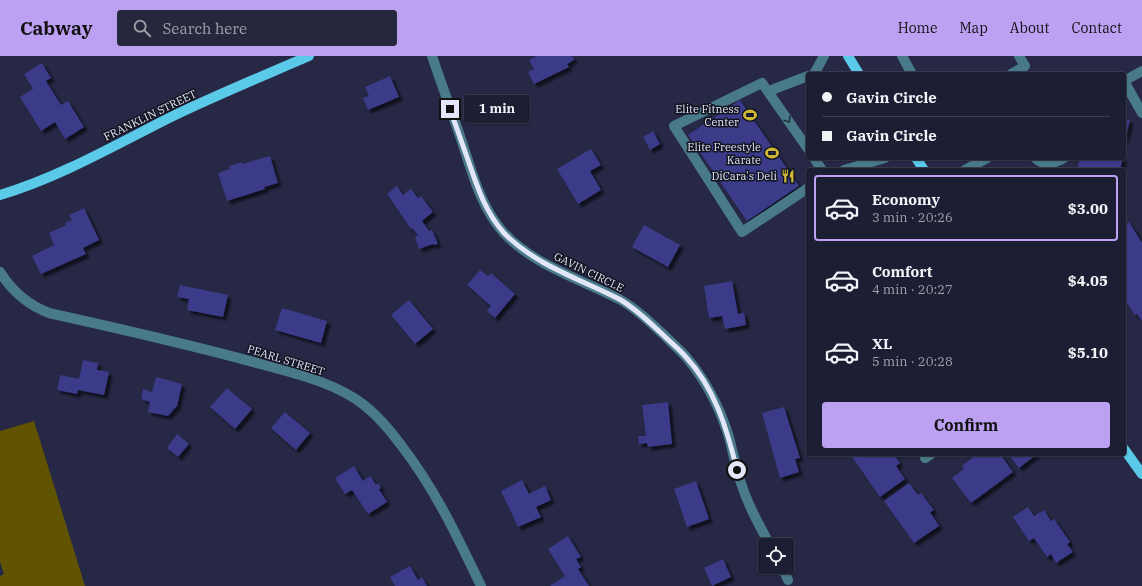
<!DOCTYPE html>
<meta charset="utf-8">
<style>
:root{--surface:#1c1e34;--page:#25273c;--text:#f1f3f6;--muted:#a0a2ac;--line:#3a3c4f;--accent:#bca0f2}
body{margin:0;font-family:"IBM Plex Serif",serif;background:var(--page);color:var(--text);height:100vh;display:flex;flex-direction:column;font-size:15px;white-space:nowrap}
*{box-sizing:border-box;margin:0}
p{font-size:13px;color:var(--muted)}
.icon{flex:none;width:22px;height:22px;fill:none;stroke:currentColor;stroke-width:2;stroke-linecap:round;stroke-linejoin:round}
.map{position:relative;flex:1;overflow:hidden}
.panel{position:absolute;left:806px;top:112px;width:320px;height:288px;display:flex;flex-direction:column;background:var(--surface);border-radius:4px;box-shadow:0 1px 3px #0004,0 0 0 1px var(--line)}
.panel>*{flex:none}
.top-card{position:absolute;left:806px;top:16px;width:320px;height:88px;border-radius:4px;box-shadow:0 1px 3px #0004,0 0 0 1px var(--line);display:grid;align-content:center;height:88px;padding:0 16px;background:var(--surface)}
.buttons{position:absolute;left:758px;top:482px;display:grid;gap:8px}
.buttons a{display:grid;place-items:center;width:36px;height:36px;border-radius:4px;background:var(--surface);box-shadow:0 1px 3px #0004,0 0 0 1px var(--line);font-size:20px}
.end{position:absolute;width:18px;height:18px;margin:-9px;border:5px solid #e3e6f9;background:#111;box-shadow:0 0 0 2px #111}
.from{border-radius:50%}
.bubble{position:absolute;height:28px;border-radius:4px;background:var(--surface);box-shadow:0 1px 3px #0004,0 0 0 1px var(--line);font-size:13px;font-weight:700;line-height:28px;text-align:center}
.top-card b{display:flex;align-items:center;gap:14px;height:38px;font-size:15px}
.top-card b+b{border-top:1px solid var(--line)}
.top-card i{width:10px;height:10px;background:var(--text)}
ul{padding:7px 0 0;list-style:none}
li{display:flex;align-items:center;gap:12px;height:66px;margin:0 8px 6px;padding:0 8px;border:2px solid transparent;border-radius:4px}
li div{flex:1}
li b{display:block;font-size:15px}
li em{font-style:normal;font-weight:700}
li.selected{border-color:var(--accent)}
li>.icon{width:36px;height:36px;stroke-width:1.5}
.primary-button{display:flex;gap:8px;margin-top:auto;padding:8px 16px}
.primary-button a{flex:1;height:46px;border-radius:4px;background:var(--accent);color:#111;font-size:16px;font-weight:700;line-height:46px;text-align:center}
header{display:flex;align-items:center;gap:24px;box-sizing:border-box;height:56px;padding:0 20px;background:var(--accent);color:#111}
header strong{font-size:19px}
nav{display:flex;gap:22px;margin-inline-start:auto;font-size:14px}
.search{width:280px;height:36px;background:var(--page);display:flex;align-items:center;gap:10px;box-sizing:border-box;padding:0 14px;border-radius:4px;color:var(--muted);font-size:15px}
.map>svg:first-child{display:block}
</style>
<header>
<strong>Cabway</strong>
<div class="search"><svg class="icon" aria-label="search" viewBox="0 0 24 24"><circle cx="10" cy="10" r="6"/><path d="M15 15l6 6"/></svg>Search here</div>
<nav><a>Home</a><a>Map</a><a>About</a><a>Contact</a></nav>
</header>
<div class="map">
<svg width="1142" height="530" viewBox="0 0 1142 530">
<defs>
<filter id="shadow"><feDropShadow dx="3.5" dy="3.5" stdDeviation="1" flood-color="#0009"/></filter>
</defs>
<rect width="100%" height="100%" fill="#262845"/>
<path fill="#605301" d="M34,365L85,530H0V520L4,518L0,506V375Z"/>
<path fill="#3a3a89" filter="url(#shadow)" d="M537,0H572L574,4L567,8L569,11L534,28L528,16L534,13L529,4Z
M42,7L51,22L46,25L61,49L68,45L84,71L65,83L55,66L41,75L20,41L33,33L24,18Z
M390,20L399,41L368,54L363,42L369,40L365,31Z
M740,44L799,130L747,165L688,79Z
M1124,63L1130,64L1125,84H1124Z
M653,75L660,88L650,94L643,81Z
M591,93L601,109L590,115L601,134L578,148L557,113Z
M270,100L278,127L264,131L265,133L227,145L218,117L230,113L229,110L242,106L243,108Z
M1080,102H1123L1120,114H1077Z
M397,130L403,139L411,133L418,142L421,140L433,156L422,165L429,175L432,174L438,188L434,189L433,188L419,193L415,181L418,179L412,172L411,173L387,138Z
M84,152L99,184L83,192L86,198L41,218L32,200L54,189L49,177L66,169L65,167L72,164L69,159Z
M1129,166L1142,187V265L1137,258L1135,259L1124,243V169Z
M644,169L680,189L668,211L632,191Z
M480,214L488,220L491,217L515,238L495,262L487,255L491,250L467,229Z
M732,225L738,258L744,257L746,269L725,273L722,260L709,262L704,230Z
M180,229L228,239L223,261L187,254L189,243L177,241Z
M409,244L433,273L415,288L391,259Z
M282,252L327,265L321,287L275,274Z
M83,304L98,307L97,314L109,316L104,339L78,334L77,338L57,334L60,319L79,323Z
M156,321L182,328L177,350L168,360L148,356L150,346L141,343L143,333L152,336Z
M227,332L252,353L235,373L210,351Z
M668,346L672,388L648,391L647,387L639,388L638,380H646L642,349Z
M784,351L800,402L795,403L799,416L780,422L762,357Z
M285,356L310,377L296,394L271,372Z
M177,378L189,388L178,401L167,392Z
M850,398H893L900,407L896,410L905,423L880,441Z
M977,398H979L982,401L985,398H1000L1013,416L971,447L952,422L964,413L962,410Z
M1008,398H1037L1019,412Z
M354,410L363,425L370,420L376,429L378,427L381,432L379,433L387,446L368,458L352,434L345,438L335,422Z
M522,424L529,438L545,430L551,444L536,451L541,461L518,471L501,435Z
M696,425L709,463L687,471L674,433Z
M909,427L918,439L921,437L934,454L930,456L939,470L914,487L884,445Z
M1028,451L1034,460L1044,454L1051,465L1054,463L1070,486L1067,488L1073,496L1056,507L1051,498L1047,501L1034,482L1029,485L1013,461Z
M568,480L581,501L576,503L581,511L578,513L589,530H550L565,520L548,493Z
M723,503L731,521L712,530L704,512Z
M410,510L418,524L422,521L427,530H395L390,521Z"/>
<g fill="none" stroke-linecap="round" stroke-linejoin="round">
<path stroke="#497a89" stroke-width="10" d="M432,0C442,30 453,59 463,89C473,119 481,151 503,176C533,209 580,223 619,243C637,253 652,268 667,282C674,289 681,295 687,302C706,325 719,350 728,378C733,394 735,411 741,427C748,449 759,469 770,489
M902,0L912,18
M814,18L824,0
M1011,18L1025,10L1019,0
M1124,25L1142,57
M1124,25L1142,15
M769,35L808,20
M808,93L762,27L674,70L742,176L808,132
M814,102L822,114
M1035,102C1044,110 1054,108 1064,102
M844,114L885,102
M965,114L987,102
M0,216C12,235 28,249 49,257C121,273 193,289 264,309C297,318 336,327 364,349C378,360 390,374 401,389C435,433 457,480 481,530
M925,402L931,398
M782,511L788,524"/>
<path stroke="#5bc9e8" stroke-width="10" d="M848,0L859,18
M916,102L924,114
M0,139C60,121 115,89 171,61C216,39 263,20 309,0
M1124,393L1142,418"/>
</g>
<defs><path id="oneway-chevron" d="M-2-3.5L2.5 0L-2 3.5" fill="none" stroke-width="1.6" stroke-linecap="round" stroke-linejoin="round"/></defs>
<use stroke="#22323f" href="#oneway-chevron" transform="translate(788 64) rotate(56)"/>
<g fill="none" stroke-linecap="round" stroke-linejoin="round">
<path stroke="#e3e6f9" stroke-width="5" d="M450,53C456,70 462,87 468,104C477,130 485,156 504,177C535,209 580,223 619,243C635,252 648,265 661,277C669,285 678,292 685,300C715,332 727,373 737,414"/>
</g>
<defs>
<g id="stadium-bare" transform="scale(1.08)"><path d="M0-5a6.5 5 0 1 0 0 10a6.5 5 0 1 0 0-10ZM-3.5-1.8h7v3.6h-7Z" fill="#cfb837" stroke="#11131f" stroke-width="2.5" paint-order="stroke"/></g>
<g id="restaurant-bare" transform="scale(1.08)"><path d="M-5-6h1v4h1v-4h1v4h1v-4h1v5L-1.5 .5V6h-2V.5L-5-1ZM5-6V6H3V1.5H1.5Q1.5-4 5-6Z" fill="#cfb837" stroke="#11131f" stroke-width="2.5" paint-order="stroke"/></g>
</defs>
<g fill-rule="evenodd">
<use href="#stadium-bare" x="750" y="59"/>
<use href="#stadium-bare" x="772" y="97"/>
<use href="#restaurant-bare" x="788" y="120"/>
</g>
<g text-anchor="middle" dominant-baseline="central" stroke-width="3" stroke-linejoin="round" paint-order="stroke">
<g font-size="11" fill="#e3e6f9" stroke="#11131f" text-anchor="end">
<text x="739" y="53">Elite Fitness<tspan x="739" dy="13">Center</tspan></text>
<text x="761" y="91">Elite Freestyle<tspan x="761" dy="13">Karate</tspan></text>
<text x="777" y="120">DiCara's Deli</text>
</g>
<g font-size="11" fill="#e3e6f9" stroke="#11131f">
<text transform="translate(150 59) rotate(-26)">FRANKLIN STREET</text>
<text transform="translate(589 216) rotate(26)">GAVIN CIRCLE</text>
<text transform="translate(286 304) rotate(17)">PEARL STREET</text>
</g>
</g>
</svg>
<div class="buttons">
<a><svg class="icon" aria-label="locate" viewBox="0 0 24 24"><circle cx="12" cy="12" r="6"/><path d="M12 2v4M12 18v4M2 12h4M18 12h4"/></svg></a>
</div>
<i class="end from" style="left:737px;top:414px"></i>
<i class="end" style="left:450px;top:53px"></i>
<div class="bubble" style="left:464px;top:39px;width:66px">1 min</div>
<div class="top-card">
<b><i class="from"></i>Gavin Circle</b>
<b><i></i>Gavin Circle</b>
</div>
<section class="panel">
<ul>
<li class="selected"><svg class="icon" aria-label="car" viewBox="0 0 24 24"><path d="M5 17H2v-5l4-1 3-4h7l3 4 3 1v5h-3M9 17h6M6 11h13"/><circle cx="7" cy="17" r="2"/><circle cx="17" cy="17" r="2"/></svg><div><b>Economy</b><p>3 min · 20:26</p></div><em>$3.00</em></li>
<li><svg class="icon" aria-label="car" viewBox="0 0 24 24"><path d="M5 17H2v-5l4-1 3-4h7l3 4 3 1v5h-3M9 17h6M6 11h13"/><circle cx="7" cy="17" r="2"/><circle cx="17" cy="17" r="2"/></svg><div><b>Comfort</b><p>4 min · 20:27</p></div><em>$4.05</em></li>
<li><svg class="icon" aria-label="car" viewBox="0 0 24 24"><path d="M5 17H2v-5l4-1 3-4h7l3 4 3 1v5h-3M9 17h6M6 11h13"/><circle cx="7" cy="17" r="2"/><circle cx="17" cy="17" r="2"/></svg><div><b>XL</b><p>5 min · 20:28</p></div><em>$5.10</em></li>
</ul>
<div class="primary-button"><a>Confirm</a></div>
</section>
</div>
